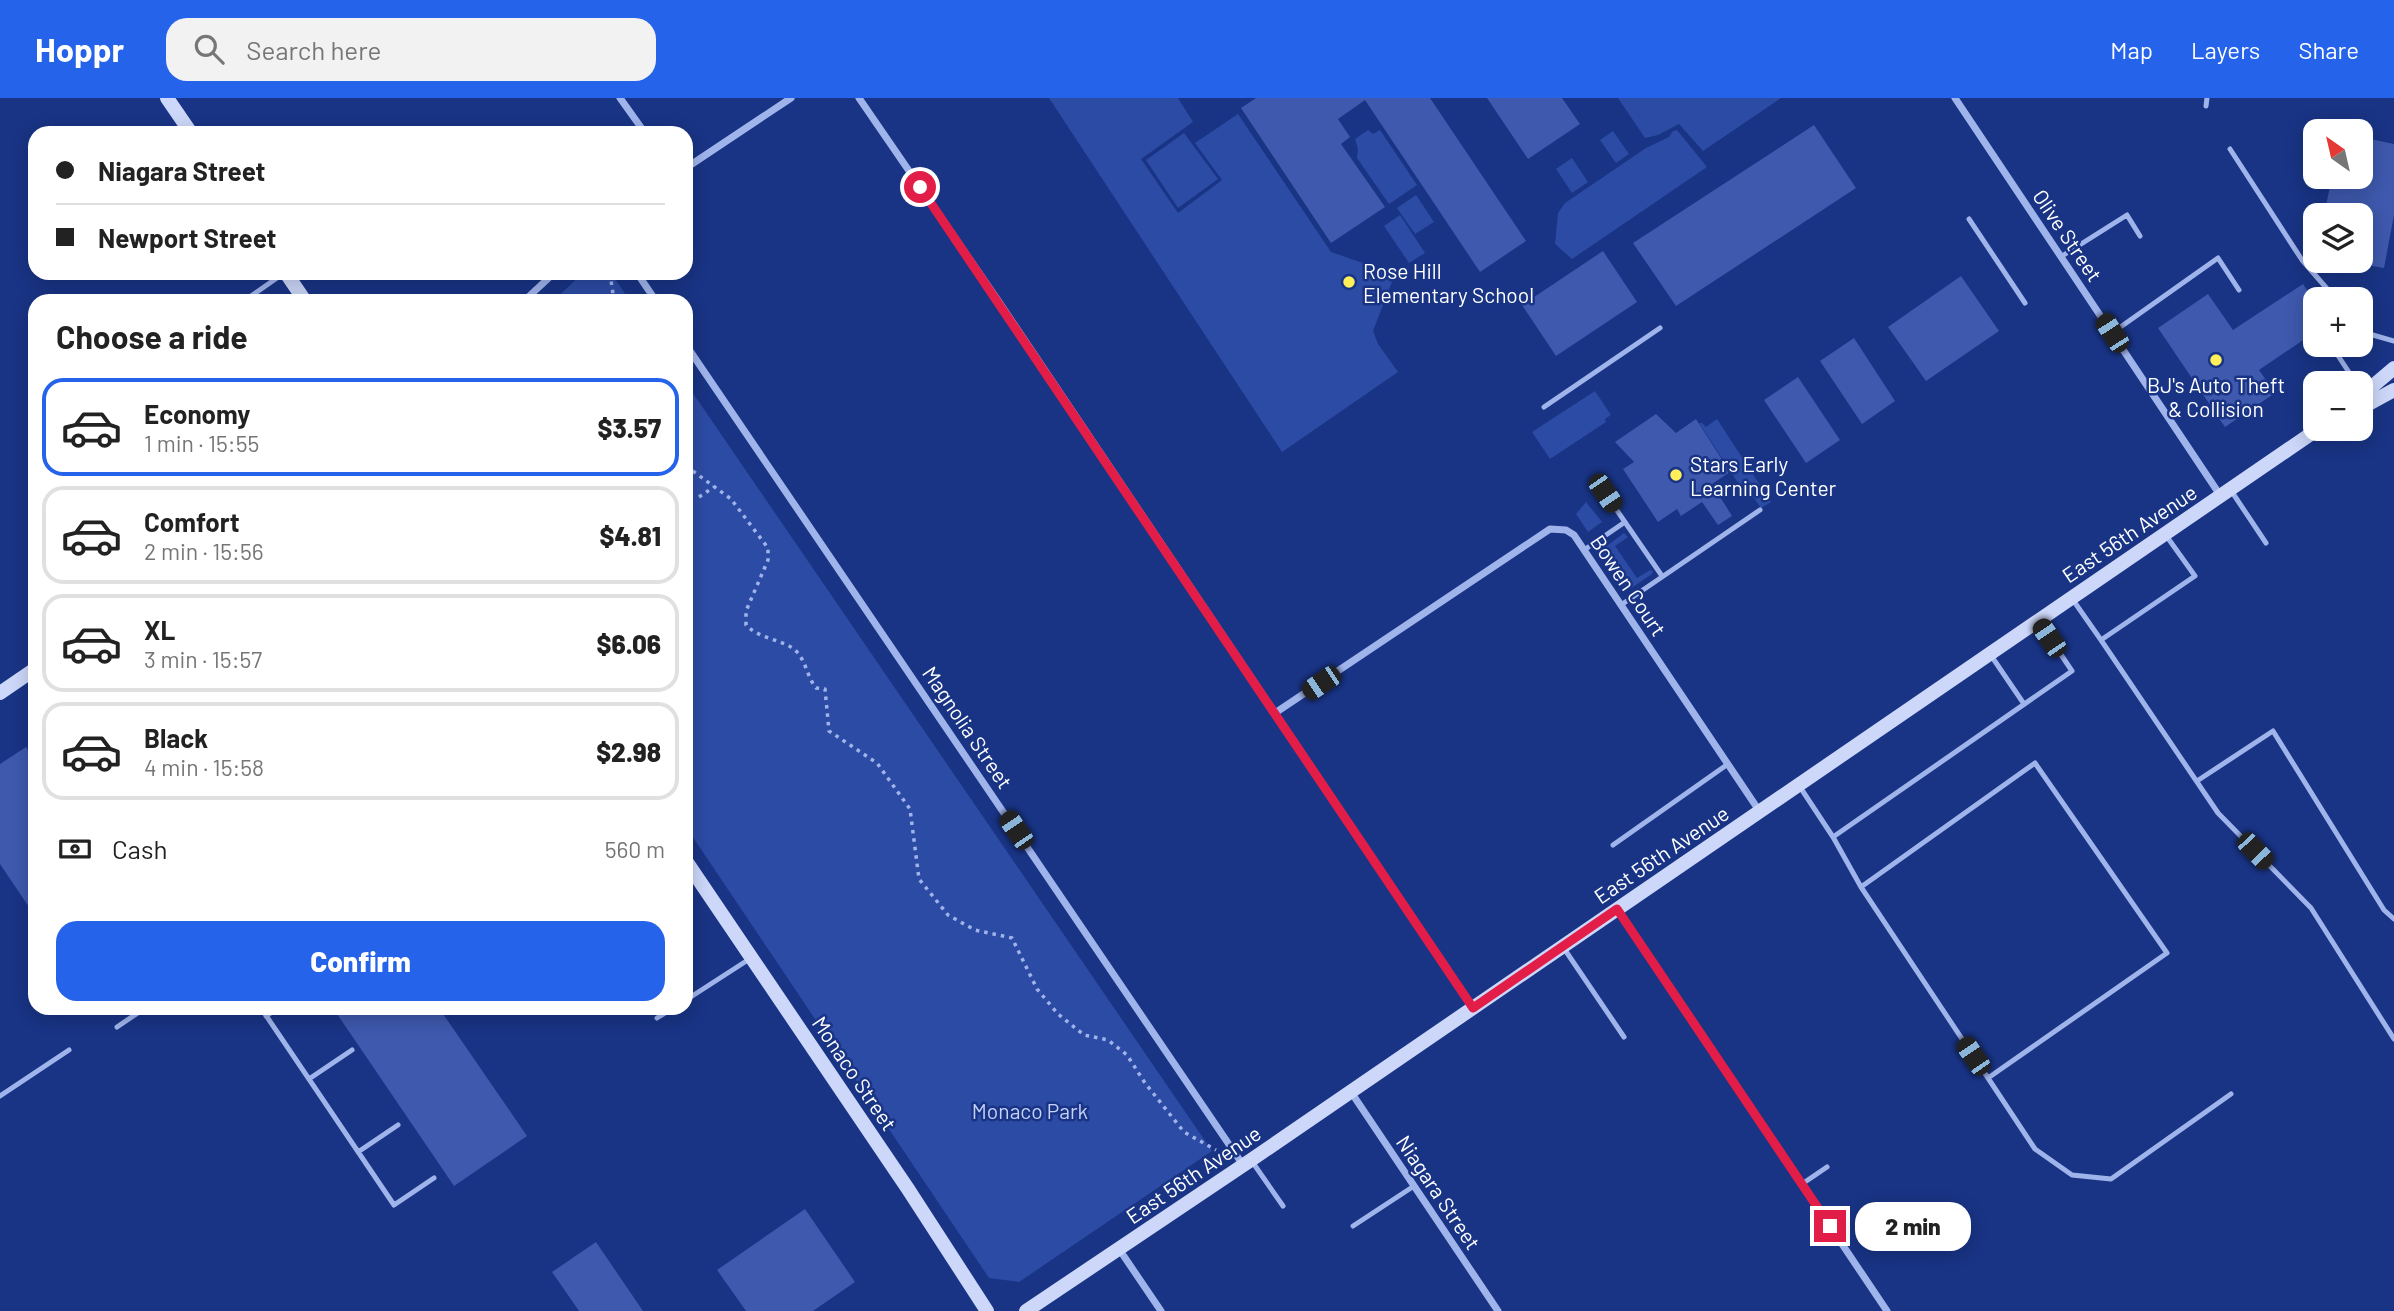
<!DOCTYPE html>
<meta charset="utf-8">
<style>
:root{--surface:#fff;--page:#f2f2f2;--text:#222;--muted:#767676;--line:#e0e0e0;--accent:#2563eb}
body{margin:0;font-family:Barlow,sans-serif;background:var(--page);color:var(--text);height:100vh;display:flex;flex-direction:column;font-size:26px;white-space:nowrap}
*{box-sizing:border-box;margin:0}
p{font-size:23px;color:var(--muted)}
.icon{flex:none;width:38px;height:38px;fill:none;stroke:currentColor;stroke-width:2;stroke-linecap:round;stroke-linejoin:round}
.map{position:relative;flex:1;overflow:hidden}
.drawer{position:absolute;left:28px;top:196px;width:665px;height:721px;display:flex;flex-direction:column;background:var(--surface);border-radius:21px;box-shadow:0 4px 18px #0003}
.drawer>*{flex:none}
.hud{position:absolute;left:28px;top:28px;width:665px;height:154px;border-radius:21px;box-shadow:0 4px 18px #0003;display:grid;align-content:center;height:154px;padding:0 28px;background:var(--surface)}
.needle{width:46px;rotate:326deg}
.controls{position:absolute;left:2303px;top:21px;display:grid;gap:14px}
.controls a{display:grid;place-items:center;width:70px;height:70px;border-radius:14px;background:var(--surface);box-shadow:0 4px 18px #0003;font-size:35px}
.end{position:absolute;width:32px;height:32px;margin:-16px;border:9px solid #e11d48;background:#fff;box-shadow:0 0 0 4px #fff}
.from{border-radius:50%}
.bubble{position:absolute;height:49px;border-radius:21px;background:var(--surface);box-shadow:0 4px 18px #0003;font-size:23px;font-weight:800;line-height:49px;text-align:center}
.car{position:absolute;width:21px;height:42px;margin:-21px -10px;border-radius:9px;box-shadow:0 0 5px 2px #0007;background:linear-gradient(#222 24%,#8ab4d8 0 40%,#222 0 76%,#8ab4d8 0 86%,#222 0)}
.hud b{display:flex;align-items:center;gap:24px;height:66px;font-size:26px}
.hud b+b{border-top:2px solid var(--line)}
.hud i{width:18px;height:18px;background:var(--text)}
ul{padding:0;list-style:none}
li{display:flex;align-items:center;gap:21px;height:98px;margin:0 14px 10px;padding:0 14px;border:4px solid var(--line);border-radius:21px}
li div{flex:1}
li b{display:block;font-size:26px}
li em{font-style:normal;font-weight:800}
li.on{border-color:var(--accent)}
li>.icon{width:63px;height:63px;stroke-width:1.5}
h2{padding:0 28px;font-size:32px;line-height:84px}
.pay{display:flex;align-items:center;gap:18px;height:77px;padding:0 28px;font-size:26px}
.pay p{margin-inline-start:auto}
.button{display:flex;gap:14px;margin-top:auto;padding:14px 28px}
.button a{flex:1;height:80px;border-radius:21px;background:var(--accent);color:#fff;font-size:28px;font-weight:800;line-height:80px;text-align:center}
header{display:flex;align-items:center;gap:42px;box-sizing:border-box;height:98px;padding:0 35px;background:var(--accent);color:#fff}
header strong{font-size:33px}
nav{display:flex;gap:38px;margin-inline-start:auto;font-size:24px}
.search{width:490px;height:63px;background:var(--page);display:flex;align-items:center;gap:18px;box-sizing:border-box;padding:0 24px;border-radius:21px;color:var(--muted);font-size:26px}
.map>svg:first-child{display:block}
</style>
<header>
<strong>Hoppr</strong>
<div class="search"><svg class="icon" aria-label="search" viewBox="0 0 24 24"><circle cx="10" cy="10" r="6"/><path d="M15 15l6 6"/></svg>Search here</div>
<nav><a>Map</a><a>Layers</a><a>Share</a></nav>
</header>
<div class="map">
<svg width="2394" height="1213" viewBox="0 0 2394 1213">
<rect width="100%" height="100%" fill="#193485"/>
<path fill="#2c4ba4" d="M1049,0H1178L1193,24L1141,61L1178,115L1222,82L1195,45L1238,16L1331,154L1395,176L1373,233L1378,246L1398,274L1282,354Z
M1618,0H1781L1703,53L1679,26L1658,37L1645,40Z
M1368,32L1373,36L1380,32L1417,87L1389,106L1357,60L1358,51L1355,41Z
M1677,32L1707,69L1572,161L1555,146L1558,115L1565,105L1646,50L1669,39L1673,33Z
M1613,33L1629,56L1616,65L1600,42Z
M1184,35L1218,81L1178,110L1146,62Z
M1572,60L1588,84L1572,95L1556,71Z
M1416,97L1434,124L1415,136L1397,110Z
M1400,117L1425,155L1409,165L1384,128Z
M583,175H611L630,203H553Z
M686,285L1212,1053L1019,1184L989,1180L686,729Z
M1595,293L1611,317L1605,321L1606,324L1550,361L1532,334Z
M1717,321L1771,404L1761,410L1754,400H1748L1699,325H1702L1706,329Z
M1586,404L1602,424L1588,434L1576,416Z
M1624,435L1628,439L1615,448L1637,480L1650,472L1653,473L1652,476L1627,493L1600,453Z"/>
<path fill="#3e59ad" d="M1256,0H1430L1526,143L1480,174L1365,2L1338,21L1350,39L1341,46L1385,109L1331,145L1241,10Z
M1487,0H1562L1580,26L1528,61Z
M1814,27L1856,90L1676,208L1633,145Z
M2361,39L2394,46V117L2384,170L2361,166V117H2324L2332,79H2361Z
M1603,153L1637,204L1556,258L1522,207Z
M1961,178L1999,233L1926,283L1888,229Z
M2303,186L2315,204V234L2259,272L2275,295L2225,329L2158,230L2208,196L2233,232Z
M1854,240L1895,303L1862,326L1820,263Z
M1798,279L1840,342L1806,365L1764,302Z
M1656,316L1676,335L1696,321L1730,374L1712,386L1732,418L1718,427L1702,404L1681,418L1677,411L1658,424L1623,371L1634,364L1615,344Z
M26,649L35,662V818L0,766V666Z
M333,910H439L527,1038L454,1088Z
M805,1111L855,1184L813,1213H746L717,1172Z
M596,1144L643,1213H579L552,1174Z"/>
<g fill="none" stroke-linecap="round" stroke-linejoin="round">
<path stroke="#a0b4ec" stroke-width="3.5" stroke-dasharray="3.5 5" stroke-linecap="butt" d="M610,175L614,203
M686,368L731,401L768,450V462L746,513V527C761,542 782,541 795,552C806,562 807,579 816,590L825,591L829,633L877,665L910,711L919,781L948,817L975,832L1012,840L1037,891L1058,916L1084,937L1108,942L1127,957L1145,985L1184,1034L1216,1052
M699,399L714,389
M686,471L689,469"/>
<path stroke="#a0b4ec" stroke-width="5" d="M2206,8L2207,0
M2230,51L2302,162L2336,201
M1969,121L2025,205
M2062,158L2127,117L2140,138
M244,203L284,175
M2361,229L2366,235L2394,243
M2112,235L2218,160L2239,192
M2335,253L2356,285
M1544,309L1660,230
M2230,391L2266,445
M1605,395L1662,478
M1584,452L1625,424
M2073,502L2101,542L2195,478L2165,436
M1621,507L1760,412
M2101,542L2218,715L2311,810L2394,941
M1990,556L2024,606
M34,651L35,650
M2197,683L2273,633L2384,812L2394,821
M1800,689L1833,739L1861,789L1988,980L2167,855L2035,665L1861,789
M1833,739L2072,573L2039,524
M1613,747L1728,666
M1563,849L1624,939
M686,902L751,860
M261,910L394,1107L434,1080
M266,918L278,910
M657,920L673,910
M117,929L145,910
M1988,980L2035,1051L2072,1077L2111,1081L2231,996
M309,981L352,952
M0,998L69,952
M358,1054L398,1027
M1251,1062L1283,1108
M1802,1086L1827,1069
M1353,1128L1414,1088"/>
<path stroke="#a0b4ec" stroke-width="7" d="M620,0L645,35
M859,0L997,201L1473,910
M1955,0L2220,397
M686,70L791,0
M637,175L656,203
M524,203L554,175
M686,247L1243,1067
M1275,615L1550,431L1566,432L1574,437L1760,714
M1617,811L1887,1213
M1351,994L1498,1213
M1119,1151L1161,1213"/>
<path stroke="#ccd7f9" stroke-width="14" d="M167,0L191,35
M286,175L305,203
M2361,298L2394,270
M2361,310L2394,292
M0,595L35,571
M686,763L908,1091L987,1213
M1026,1213L1251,1062L2318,331"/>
</g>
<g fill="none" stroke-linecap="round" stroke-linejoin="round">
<path stroke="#e11d48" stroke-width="9" d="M920,89L1473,910L1617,811L1830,1128"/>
</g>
<g fill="#ffef5b" stroke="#193485" stroke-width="2.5">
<circle cx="1349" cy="184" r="7"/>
<circle cx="2216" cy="262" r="7"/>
<circle cx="1676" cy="377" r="7"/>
</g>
<g text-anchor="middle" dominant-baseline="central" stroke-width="5" stroke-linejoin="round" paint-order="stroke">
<g font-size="21" fill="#fff" stroke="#193485">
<text transform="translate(2068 137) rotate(56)">Olive Street</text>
<text transform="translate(2129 435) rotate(-34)">East 56th Avenue</text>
<text transform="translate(1629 487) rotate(56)">Bowen Court</text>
<text transform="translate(968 629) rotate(56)">Magnolia Street</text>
<text transform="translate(1661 756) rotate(-34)">East 56th Avenue</text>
<text transform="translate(855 975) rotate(56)">Monaco Street</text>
<text transform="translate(1193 1076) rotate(-34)">East 56th Avenue</text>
<text transform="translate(1439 1094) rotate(56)">Niagara Street</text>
</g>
<g font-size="21" fill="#fff" stroke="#193485" text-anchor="start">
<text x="1363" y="172">Rose Hill<tspan x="1363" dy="24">Elementary School</tspan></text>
<text x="2216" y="286" text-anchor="middle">BJ's Auto Theft<tspan x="2216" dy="24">&amp; Collision</tspan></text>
<text x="1690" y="365">Stars Early<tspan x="1690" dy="24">Learning Center</tspan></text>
</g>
<g font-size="21" fill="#c5d2f9" stroke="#193485">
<text x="1030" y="1012">Monaco Park</text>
</g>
</g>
</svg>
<div class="controls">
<a><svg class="needle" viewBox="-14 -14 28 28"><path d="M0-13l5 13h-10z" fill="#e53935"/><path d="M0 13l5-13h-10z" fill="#767676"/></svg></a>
<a><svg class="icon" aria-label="layers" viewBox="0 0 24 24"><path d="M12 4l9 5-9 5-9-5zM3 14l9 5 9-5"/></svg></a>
<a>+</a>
<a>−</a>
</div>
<i class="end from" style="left:920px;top:89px"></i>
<i class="end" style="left:1830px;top:1128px"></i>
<div class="bubble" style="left:1855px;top:1104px;width:116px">2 min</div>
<i class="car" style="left:2112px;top:235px;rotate:327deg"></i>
<i class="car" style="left:1605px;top:395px;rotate:146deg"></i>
<i class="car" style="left:2049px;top:540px;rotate:326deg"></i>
<i class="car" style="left:1321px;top:585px;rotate:236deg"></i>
<i class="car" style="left:1016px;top:732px;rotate:326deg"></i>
<i class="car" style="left:2255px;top:753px;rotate:136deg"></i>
<i class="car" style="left:1973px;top:958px;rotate:326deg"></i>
<div class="hud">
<b><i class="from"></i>Niagara Street</b>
<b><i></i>Newport Street</b>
</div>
<section class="drawer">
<h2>Choose a ride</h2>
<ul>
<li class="on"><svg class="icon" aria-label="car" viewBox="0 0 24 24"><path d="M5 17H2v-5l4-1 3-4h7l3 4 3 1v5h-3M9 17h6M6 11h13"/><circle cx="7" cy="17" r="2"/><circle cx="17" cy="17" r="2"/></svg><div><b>Economy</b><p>1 min · 15:55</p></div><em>$3.57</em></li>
<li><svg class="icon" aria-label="car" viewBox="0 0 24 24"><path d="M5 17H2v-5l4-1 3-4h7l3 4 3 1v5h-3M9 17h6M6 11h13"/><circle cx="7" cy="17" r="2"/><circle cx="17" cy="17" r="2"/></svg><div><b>Comfort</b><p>2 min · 15:56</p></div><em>$4.81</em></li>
<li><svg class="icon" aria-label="car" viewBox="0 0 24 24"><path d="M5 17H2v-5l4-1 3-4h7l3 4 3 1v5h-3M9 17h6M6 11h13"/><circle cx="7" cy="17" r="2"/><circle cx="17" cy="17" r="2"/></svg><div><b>XL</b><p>3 min · 15:57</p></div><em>$6.06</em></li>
<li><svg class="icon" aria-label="car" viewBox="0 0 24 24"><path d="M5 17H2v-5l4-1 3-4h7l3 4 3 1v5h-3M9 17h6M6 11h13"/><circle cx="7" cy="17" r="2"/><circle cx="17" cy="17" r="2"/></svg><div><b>Black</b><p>4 min · 15:58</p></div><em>$2.98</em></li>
</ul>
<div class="pay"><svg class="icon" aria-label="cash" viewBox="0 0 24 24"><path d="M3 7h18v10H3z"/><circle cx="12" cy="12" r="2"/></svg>Cash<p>560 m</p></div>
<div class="button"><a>Confirm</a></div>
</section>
</div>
